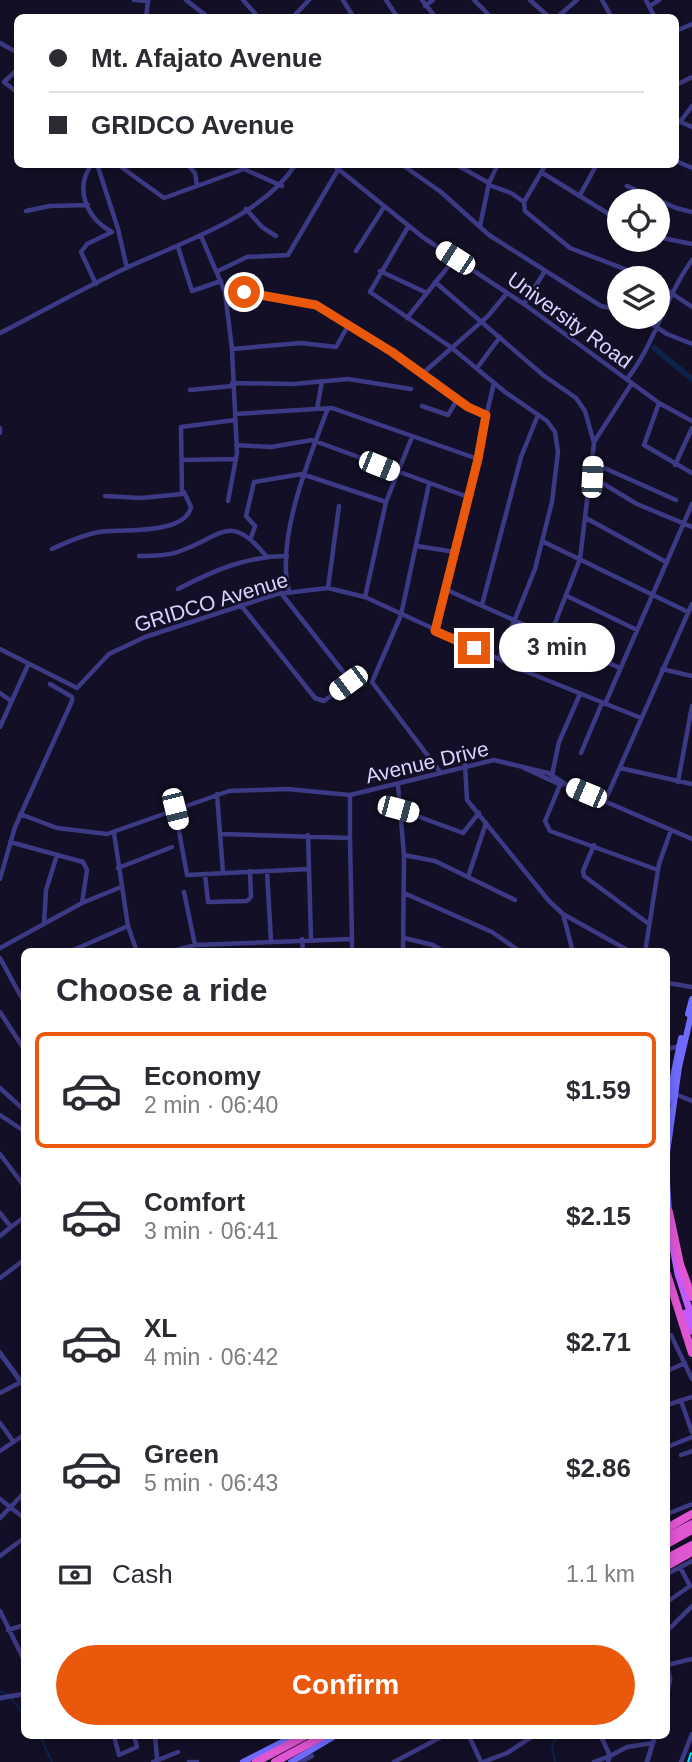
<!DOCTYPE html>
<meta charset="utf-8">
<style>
:root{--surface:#fff;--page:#f2f2f3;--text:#2b2b33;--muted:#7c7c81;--line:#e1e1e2;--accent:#ea580c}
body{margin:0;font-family:Helvetica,sans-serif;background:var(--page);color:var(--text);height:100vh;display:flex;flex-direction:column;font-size:26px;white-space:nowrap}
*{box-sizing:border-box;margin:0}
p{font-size:23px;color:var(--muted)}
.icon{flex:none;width:38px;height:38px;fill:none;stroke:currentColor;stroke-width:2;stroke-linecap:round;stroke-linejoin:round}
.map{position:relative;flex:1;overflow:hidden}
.sheet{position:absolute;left:21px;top:948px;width:649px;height:791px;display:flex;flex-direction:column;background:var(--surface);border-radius:10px;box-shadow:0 4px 10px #0003}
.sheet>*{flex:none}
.banner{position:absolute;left:14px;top:14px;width:665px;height:154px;border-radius:10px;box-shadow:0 4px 10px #0003;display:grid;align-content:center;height:154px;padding:0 35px;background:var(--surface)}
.fabs{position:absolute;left:607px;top:189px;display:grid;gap:14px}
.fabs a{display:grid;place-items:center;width:63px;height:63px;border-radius:50%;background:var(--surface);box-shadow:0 4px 10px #0003;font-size:35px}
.end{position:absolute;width:32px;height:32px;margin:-16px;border:9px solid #ea580c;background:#fff;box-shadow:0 0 0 4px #fff}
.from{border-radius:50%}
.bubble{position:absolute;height:49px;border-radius:24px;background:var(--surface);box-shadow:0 4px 10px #0003;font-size:23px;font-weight:700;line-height:49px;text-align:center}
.car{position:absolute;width:21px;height:42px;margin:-21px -10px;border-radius:9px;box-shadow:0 0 5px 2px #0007;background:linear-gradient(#fff 24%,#345 0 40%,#fff 0 76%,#345 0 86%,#fff 0)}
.banner b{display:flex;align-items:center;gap:24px;height:66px;font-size:26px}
.banner b+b{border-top:2px solid var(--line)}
.banner i{width:18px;height:18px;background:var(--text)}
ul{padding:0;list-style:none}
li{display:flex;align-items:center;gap:21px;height:116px;margin:0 14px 10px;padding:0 21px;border:4px solid transparent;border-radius:10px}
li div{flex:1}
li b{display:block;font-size:26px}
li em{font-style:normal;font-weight:700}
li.on{border-color:var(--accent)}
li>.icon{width:63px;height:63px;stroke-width:1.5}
h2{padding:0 35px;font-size:32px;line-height:84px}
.pay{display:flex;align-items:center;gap:18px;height:77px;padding:0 35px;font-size:26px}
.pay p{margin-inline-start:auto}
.action{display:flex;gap:14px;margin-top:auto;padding:14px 35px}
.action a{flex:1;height:80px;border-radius:42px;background:var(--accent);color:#fff;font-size:28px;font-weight:700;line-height:80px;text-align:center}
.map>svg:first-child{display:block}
</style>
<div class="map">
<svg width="692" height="1762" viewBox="0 0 692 1762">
<rect width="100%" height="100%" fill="#130f26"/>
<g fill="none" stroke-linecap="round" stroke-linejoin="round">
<path stroke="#0c2248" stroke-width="2" d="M0,1691L8,1695
M12,1699L24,1716
M40,1736L52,1762
M555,1762L552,1746L557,1736"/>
<path stroke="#0c2248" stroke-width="6" d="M654,348L692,379"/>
<path stroke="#3d3a85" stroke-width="4.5" d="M134,0L148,1
M186,0L209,18
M243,0L259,18
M343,0L354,18
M386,0L398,18
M422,0L436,18
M474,0L492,18
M530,0L550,18
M602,0L612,18
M646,0L655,18
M425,6L433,0
M650,6L659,0
M146,18L148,0
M292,18L309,0
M556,18L577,0
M676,31L692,24
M0,43L18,53
M18,69L4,82L18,93
M678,84L692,77
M676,120L692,127
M680,122L692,106
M676,161L692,168
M92,164C74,188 86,218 112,232
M97,164L118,229L127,268
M117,164L164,198L244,169L282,186
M187,164L195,173L197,185
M332,164L424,238L524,304L659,403L692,421
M401,164L441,192L489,235L601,306L620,310
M455,164L489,183L498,164
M546,164L524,202L525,211L570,248L648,278
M541,172L620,221
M489,185L511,193L524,202
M627,186L676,208L692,212
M580,195L597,164
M246,209L262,227L276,236
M26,211L50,206L88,205
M480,226L489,183
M408,227L370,292L452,348L505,392L547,421L555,432L558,452L552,502L535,569L499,659
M201,236L225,292L232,349L237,453L228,501
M658,237L692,244
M178,247L192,291L221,281
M356,251L384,207
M218,271L247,257L288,255L339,168
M380,271L427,293
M435,282L543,375L576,398L585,411L594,443L580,559L550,636
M96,284L81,252L87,244L112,232
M658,284L692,307
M225,292L258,293L316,305L392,352L468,407L486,415
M524,304L545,271
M641,317L667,334L692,344
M407,318L455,258
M0,333C41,312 82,289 124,269C181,242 260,219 296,164
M232,349L301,343L336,347L349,324
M477,368L500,337
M422,374L488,316L507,293
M627,379C655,344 665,297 692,260
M232,383L293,384L348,379L411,389
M190,390L232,386
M659,403L644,445L692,473
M422,406L448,415L457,400
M317,409L322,381
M235,414L332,408L478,459
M0,428V433
M594,442L632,383
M236,445L271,447L312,440L468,497
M182,460L236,459
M593,463L676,500
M675,465L692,428
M592,477L637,504L692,527
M429,484L401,615L372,682L441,773
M105,496L141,498L182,494L181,427L235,420
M586,518L666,562
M251,538L255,526L246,516L254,482L302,474L386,502
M542,541L688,612
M417,546L455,552
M52,549C67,542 83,535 99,532C122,529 185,535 191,507L184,492
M139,556C153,556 169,556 183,550C223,535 231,513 266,556
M328,588L339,506
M178,589C213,571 246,556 287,556
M447,590L620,668
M289,591C275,540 310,456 328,408
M567,596L637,630
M365,597L386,502L412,437
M240,604L315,698L324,701L348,683V678L281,593
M482,605L521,457L538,415
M435,630L494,383
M0,649L77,688L109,654L145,637L277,594L328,588L365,597L527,672L641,718
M662,669L692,676
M0,693L11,701
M605,704L692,504
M0,727L28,665
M581,753L602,703
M465,765L467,800L549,901L563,914L631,952
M524,768L561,785
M620,768L692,784
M552,775L559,742L580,694
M678,782L692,706
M398,785L404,855L403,952
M560,785L545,821L550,831L658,870
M217,794L223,873
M350,795V838
M605,801L692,604
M175,809L187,875L309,869
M398,809L463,833L479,813
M20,814L57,828L107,834L229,791L287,789L350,795L494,760L548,773L567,785L692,839
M114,833L128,926L137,952
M308,835L311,939
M10,842L83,862L87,870L82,903
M594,845L583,871L584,876L649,924
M404,855L435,861L515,900
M118,868L172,847
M267,871L271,941
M205,874L208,902L247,901L251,897L250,871
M468,877L486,823
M0,879L15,827L72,701V697L50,684
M184,892L195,945
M404,893L492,932L521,952
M563,914L573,952
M44,924L46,890L57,855
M404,938L433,945L444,952
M302,939L303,952
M352,939V952
M0,948L82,903L121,887
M69,952L128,926
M170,952L195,945L352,939L350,838L220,834
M645,952L659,864L671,830
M0,958L24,1002
M668,983L692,987
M0,1012L24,1049
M667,1049L680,1046
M0,1088L24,1110
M675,1094L692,1101
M0,1115L24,1131
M0,1154L24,1186
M0,1213L11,1227L0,1236
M11,1227L24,1217
M0,1278L24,1260
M671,1335L692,1379
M667,1371L685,1363
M0,1393L21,1382
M681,1401L692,1432
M667,1405L692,1397
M0,1423L13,1441
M667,1447L692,1437
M24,1449V1456
M0,1451L24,1435
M681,1455L692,1451
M667,1477L668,1476
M0,1499L24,1518
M667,1514L692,1504
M0,1518L24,1493
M0,1556L24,1538
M667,1574L692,1561
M667,1602L690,1586L680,1567
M0,1611L24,1660
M8,1630L24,1625
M667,1631L692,1606
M667,1665L692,1659
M114,1736L119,1755L137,1747L134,1736
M155,1736L157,1758
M469,1736L481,1762
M153,1762L178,1752
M189,1762H197
M301,1762L312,1756
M394,1762L443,1736
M483,1762L507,1753L533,1736
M594,1762L610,1756L601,1736
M608,1762L610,1756L627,1747L653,1743
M681,1762L692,1734
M691,1762L692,1759"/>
<path stroke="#3d3a85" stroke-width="5" d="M0,1353L24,1386
M667,1666L670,1679L667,1694
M0,1698L24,1694
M647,1762L655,1736"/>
<path stroke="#6f6bff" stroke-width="6" d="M688,1014L692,999
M667,1106L681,1038
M667,1153L679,1067L692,1011
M667,1181L669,1212
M243,1762L294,1736
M291,1762L335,1736"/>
<path stroke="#c25bff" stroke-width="7" d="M671,1237L678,1274L692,1318
M685,1313L692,1331"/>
<path stroke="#e055d1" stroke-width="8" d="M669,1212L680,1264L692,1297
M667,1274L692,1353
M667,1528L692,1514
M667,1537L692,1524
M667,1544L692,1530
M667,1558L692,1545
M667,1566L692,1552
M256,1762L305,1736
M275,1762L323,1736"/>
<path stroke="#00e5ff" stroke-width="2" stroke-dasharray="10 9" stroke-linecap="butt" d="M688,1762L692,1750"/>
</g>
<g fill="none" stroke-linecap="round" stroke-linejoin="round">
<path stroke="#ea580c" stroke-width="9" d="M244,292L316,305L392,352L468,407L486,415L478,459L435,631L474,648"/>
</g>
<g text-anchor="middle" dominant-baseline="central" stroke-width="5" stroke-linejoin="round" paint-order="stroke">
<g font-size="21" fill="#d9d4ff" stroke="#130f26">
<text transform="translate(570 320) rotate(36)">University Road</text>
<text transform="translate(211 602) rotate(-17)">GRIDCO Avenue</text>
<text transform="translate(427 762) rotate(-13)">Avenue Drive</text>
</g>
</g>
</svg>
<div class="fabs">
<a><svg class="icon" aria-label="locate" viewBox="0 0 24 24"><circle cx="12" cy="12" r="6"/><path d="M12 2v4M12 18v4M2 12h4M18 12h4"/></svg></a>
<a><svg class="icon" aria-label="layers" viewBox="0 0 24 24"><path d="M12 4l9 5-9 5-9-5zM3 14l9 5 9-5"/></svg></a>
</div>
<i class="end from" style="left:244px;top:292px"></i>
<i class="end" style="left:474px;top:648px"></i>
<div class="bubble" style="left:499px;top:623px;width:116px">3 min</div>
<i class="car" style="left:455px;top:258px;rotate:303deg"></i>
<i class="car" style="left:379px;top:466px;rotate:112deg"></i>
<i class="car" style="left:592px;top:477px;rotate:3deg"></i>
<i class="car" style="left:348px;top:683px;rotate:233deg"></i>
<i class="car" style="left:586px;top:793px;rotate:293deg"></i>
<i class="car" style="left:175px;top:809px;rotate:166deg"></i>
<i class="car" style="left:398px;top:809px;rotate:105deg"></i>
<div class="banner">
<b><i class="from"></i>Mt. Afajato Avenue</b>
<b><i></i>GRIDCO Avenue</b>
</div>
<section class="sheet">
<h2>Choose a ride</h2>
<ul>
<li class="on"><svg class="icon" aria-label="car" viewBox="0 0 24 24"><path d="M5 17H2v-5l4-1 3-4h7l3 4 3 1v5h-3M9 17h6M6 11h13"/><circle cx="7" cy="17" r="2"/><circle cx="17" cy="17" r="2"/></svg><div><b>Economy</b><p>2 min · 06:40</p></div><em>$1.59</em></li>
<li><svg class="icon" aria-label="car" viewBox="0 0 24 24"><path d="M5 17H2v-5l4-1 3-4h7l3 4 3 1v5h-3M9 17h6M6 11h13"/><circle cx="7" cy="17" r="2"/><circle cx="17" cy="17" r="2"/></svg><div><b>Comfort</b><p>3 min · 06:41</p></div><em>$2.15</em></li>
<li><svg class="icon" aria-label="car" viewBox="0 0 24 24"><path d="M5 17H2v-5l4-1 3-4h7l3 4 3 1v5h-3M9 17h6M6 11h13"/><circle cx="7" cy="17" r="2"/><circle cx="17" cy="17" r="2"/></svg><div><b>XL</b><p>4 min · 06:42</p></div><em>$2.71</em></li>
<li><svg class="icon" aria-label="car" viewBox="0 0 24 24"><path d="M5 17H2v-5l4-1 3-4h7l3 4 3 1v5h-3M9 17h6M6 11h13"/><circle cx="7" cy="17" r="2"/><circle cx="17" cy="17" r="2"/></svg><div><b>Green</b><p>5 min · 06:43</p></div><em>$2.86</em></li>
</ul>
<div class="pay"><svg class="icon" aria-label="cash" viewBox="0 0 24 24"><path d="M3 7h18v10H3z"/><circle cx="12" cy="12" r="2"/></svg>Cash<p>1.1 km</p></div>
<div class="action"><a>Confirm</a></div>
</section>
</div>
